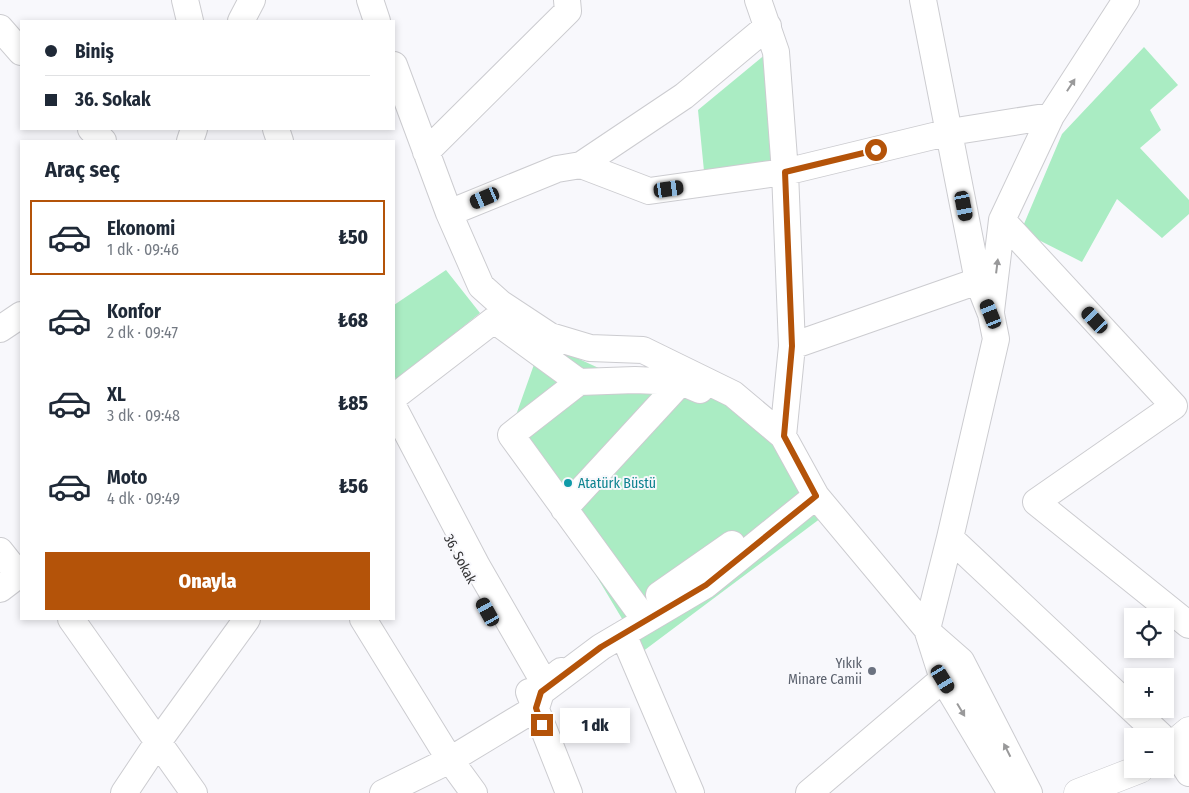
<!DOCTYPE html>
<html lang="tr">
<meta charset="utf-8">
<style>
:root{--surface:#fff;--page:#f6f6f7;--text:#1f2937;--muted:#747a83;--line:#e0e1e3;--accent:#b45309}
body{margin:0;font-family:"Fira Sans Condensed",sans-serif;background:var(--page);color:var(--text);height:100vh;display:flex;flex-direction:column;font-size:19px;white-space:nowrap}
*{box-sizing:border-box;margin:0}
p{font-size:16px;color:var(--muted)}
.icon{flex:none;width:28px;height:28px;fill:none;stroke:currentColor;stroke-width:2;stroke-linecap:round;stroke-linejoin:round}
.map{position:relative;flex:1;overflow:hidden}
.sheet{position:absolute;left:20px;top:140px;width:375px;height:480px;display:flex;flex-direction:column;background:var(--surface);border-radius:0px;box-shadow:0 2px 8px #0003}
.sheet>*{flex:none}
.top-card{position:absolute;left:20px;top:20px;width:375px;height:110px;border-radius:0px;box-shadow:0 2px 8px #0003;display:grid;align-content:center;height:110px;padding:0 25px;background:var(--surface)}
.fabs{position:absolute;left:1124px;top:608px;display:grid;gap:10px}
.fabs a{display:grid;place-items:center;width:50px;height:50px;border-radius:0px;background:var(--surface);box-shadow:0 2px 8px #0003;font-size:25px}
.end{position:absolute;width:22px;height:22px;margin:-11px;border:6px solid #b45309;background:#fff;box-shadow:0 0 0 2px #fff}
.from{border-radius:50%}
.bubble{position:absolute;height:35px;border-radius:0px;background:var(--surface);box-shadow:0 2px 8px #0003;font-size:16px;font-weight:800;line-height:35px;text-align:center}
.car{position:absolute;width:15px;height:30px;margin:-15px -8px;border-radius:6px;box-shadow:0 0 4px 1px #0007;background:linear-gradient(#222 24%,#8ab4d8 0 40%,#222 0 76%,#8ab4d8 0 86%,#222 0)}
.top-card b{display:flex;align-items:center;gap:18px;height:48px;font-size:19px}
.top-card b+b{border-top:1px solid var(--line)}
.top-card i{width:12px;height:12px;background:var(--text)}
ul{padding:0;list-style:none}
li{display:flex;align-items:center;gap:15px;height:75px;margin:0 10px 8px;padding:0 15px;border:2px solid transparent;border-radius:0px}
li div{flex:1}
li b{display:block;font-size:19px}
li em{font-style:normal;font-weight:800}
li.active{border-color:var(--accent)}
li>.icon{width:45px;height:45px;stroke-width:1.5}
h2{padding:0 25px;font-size:22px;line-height:60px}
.button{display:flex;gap:10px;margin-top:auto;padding:10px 25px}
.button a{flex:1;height:58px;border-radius:0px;background:var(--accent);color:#fff;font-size:20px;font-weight:800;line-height:58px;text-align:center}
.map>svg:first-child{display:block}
</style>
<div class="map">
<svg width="1189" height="793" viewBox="0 0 1189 793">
<rect width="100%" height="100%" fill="#f8f8fc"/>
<path fill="#aaecc3" d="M1144,47L1178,85L1150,110L1161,130L1140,148L1189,200V214L1162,238L1117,199L1082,262L1021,231L1062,134Z
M767,53L775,166L704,171L698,110Z
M446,270L480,313L397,380L394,376V305Z
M542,342L603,370L708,393L745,415L777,449L825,515L642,652L510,432Z"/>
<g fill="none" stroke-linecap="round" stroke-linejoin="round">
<g stroke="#ccccd0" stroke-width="28">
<path id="minor" d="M185,0L190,21
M370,0L377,21
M758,0L776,52L785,172L792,346L783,436
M923,0L978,281L991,314L996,339L950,538L927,629L943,679L1011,793
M241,21L252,0
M0,28L21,52
M91,129L103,141
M276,129L280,141
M190,141L194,129
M426,152L568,11L567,0
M581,165L649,191L785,172L950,132L1051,116
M449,213L557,169L581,165L684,96L768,26
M1002,220L1174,406L1036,502L1189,625
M991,311L1002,220L1051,116L1126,0
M0,329L21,315
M792,346L978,281
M579,382L511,435L638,610
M394,397L494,320L579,382L635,380L681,382L700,390
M394,408L477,566L545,684L561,671
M816,496L927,629
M564,509L681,382
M950,538L1161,736
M0,551L19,575
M0,589L21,573
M659,595L732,544
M71,619L194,793
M363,619L450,760L474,793
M929,633L961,661L1029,793
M623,634L691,793
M529,692L569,793
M1165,740L1172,746L1189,773
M124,793L158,742L247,619
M383,793L450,760L536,708L541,692L601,647L706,585L816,496L783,436L733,394L643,350L590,348L550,336L500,303L481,286L449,213L394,65
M809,793L943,679"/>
</g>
<g stroke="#ccccd0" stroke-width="29">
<path id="major" d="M1165,751L1189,731
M1078,793L1140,769"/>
</g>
<use href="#minor" stroke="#fff" stroke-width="26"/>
<use href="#major" stroke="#fff" stroke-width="28"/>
</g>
<defs><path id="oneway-solid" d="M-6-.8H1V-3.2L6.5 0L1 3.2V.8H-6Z" transform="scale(1.25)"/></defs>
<g fill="#99999a">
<use href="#oneway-solid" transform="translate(1071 85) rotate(-57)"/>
<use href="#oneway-solid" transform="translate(997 266) rotate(-83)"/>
<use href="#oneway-solid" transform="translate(961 710) rotate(59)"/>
<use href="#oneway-solid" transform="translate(1007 750) rotate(-117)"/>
</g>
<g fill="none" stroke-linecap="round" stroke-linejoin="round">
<path stroke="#b45309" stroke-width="6" d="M542,725L536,708L541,692L601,647L706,585L816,496L784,436L792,346L785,172L876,150"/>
</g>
<circle fill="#0f9aa8" stroke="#f8f8fc" stroke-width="2" cx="568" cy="483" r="5"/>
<circle fill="#6b7280" stroke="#f8f8fc" stroke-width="2" cx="872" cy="671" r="5"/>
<g text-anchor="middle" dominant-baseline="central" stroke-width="4" stroke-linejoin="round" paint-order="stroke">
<g font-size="14" fill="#0d838f" stroke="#f8f8fc" text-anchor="start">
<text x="578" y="483">Atatürk Büstü</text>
</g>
<g font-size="14" fill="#333334" stroke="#f8f8fc">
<text transform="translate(460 559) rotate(62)">36. Sokak</text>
</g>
<g font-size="14" fill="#5b616d" stroke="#f8f8fc" text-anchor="end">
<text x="862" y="663">Yıkık<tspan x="862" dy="16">Minare Camii</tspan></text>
</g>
</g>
</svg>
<div class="fabs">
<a><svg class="icon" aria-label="locate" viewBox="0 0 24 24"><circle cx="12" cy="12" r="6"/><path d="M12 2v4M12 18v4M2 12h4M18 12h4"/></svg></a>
<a>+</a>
<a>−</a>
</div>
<i class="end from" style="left:876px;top:150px"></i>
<i class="end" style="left:542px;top:725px"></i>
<div class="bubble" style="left:560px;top:708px;width:70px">1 dk</div>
<i class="car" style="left:669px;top:189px;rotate:82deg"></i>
<i class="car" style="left:485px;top:198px;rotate:247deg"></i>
<i class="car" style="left:964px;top:206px;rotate:169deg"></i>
<i class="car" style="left:991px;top:314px;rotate:338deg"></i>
<i class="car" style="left:1095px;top:320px;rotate:317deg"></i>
<i class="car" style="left:488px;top:612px;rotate:331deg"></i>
<i class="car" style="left:943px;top:679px;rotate:149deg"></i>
<div class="top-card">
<b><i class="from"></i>Biniş</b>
<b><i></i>36. Sokak</b>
</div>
<section class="sheet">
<h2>Araç seç</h2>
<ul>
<li class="active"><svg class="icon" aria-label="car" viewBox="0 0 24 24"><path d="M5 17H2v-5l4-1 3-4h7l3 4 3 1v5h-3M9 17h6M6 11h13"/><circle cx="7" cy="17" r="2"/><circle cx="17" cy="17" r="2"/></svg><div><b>Ekonomi</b><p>1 dk · 09:46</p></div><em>₺50</em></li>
<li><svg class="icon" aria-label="car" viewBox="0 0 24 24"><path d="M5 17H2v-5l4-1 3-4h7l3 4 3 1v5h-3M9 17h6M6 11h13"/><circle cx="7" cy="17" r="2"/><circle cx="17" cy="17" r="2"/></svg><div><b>Konfor</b><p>2 dk · 09:47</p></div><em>₺68</em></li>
<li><svg class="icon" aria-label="car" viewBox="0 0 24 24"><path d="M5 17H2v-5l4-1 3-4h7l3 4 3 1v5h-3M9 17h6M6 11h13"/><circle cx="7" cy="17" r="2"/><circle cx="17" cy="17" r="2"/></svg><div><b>XL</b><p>3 dk · 09:48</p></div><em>₺85</em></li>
<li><svg class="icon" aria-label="car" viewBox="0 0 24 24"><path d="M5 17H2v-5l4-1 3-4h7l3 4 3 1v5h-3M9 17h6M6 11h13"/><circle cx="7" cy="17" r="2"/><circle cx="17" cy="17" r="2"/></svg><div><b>Moto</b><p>4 dk · 09:49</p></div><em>₺56</em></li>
</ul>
<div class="button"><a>Onayla</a></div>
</section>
</div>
